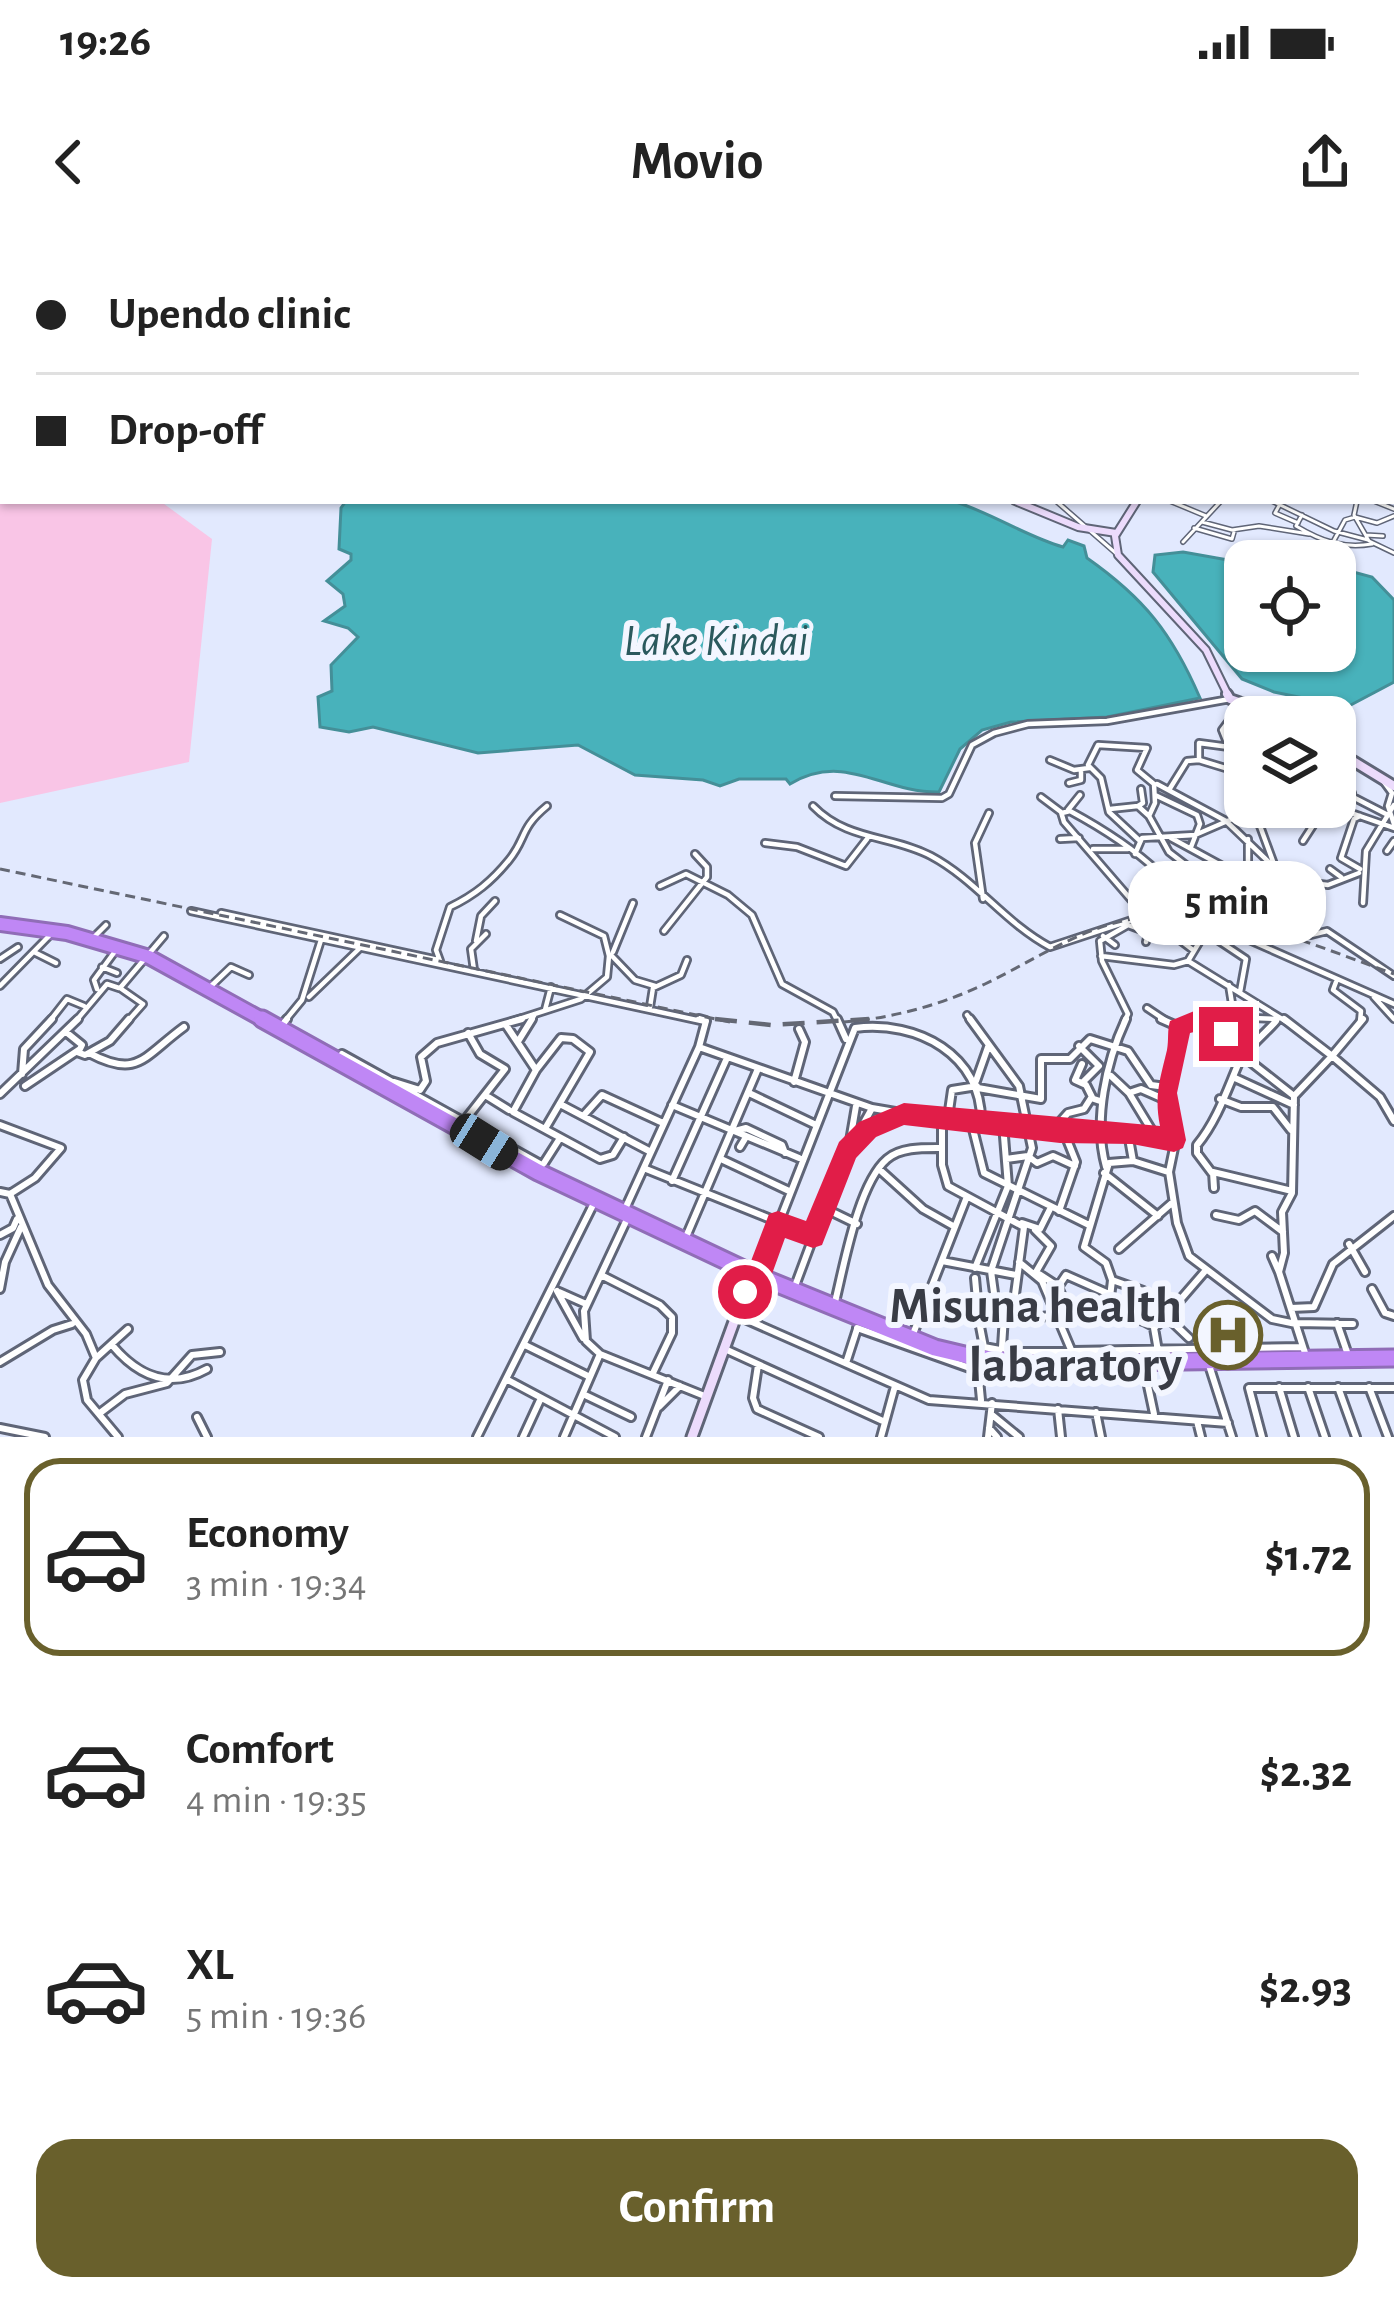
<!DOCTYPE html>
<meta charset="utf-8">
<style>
:root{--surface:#fff;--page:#f6f6f6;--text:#222;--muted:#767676;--line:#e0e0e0;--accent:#69602c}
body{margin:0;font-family:"Alegreya Sans",sans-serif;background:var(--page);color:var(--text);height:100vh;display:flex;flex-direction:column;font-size:45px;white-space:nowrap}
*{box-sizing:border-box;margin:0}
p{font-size:39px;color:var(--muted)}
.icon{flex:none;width:66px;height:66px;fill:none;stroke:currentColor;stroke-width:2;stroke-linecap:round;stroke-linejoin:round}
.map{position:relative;height:1197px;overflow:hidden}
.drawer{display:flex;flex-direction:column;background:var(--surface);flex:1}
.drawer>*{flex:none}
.top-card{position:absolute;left:0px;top:0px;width:1395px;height:264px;box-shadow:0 3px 9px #0004;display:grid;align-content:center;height:264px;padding:0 36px;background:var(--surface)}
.tools{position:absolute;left:1224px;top:300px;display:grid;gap:24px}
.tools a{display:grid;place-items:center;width:132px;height:132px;border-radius:24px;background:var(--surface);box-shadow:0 3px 9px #0004;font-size:60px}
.end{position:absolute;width:54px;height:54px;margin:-27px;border:15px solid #e11d48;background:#fff;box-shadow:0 0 0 6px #fff}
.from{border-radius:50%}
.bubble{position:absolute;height:84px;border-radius:36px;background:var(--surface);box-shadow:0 3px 9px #0004;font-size:39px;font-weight:600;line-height:84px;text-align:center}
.car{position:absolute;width:36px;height:72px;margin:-36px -18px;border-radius:15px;box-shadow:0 0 9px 3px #0007;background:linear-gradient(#222 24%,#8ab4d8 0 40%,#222 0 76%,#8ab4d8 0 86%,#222 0)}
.top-card b{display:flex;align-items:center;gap:42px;height:114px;font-size:45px}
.top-card b+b{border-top:3px solid var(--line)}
.top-card i{width:30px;height:30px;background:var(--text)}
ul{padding:21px 0 0;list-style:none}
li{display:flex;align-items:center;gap:36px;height:198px;margin:0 24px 18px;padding:0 12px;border:6px solid transparent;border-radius:36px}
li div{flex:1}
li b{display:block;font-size:45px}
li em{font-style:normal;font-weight:600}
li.active{border-color:var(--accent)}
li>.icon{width:108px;height:108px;stroke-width:1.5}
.action{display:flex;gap:24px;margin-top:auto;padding:24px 36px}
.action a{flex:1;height:138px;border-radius:36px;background:var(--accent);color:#fff;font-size:48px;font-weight:600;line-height:138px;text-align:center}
.status{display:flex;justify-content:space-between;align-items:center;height:84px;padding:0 60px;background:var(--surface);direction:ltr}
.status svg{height:33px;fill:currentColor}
header{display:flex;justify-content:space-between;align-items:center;height:156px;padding:0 36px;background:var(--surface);font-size:54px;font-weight:600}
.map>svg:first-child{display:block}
</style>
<div class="status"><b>19:26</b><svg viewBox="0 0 49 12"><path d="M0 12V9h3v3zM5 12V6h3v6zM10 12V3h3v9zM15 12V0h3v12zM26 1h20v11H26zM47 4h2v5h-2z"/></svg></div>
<header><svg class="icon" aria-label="back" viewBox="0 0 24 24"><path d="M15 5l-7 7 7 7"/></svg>Movio<svg class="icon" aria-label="share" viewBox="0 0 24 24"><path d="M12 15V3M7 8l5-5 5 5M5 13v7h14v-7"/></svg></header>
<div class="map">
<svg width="1394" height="1197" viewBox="0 0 1394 1197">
<rect width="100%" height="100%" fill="#e2e9fe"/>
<path fill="#f9c5e6" d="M0,214L3,261H160L212,299L189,522L0,563Z"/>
<path fill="#48b2bb" stroke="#448f98" stroke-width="3" d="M346,261H953C992,273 1025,296 1063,307L1068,300L1084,306L1087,318C1144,358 1172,393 1200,458L1107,477L1011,482L982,490L960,509L939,552C882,553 845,511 790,544L786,539H739L720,546L703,540L635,535L578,505L478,513L373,487L349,492L320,487L318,457L332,451L331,425L358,397L348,388L324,381L345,366L343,354L327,341L351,320V314L339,309L341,268Z
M1183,312L1245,323V411H1335V327L1372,337L1394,360V442L1347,467L1274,452L1242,439L1153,332L1155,315Z"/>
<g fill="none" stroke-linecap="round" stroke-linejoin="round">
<g stroke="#5f6577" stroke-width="6">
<path id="street-far2" d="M213,0H230
M326,0L335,3
M640,0L649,3
M1048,0L1055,3
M1363,0L1378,3
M779,2H803
M116,3L121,0
M188,3L198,0
M402,3L419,0
M594,3L602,0
M968,3L972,0
M1056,261L1118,315
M1170,261L1206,276
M1272,261L1334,291L1368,300
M1357,261L1354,275L1369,301L1394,313
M1374,261L1394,269
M1280,264L1275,273L1298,283
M1302,275L1296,286C1321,301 1343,309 1372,304
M1355,277L1377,283L1394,276
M1202,282L1232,290L1259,286L1309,294
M1194,288L1232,299L1234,292
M1366,295L1383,296
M1183,302L1221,261
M1332,304L1345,280L1355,277"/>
</g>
<g stroke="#5f6577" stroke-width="10">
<path id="street-far1" d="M1245,484L1231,478L1222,490L1245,547
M1229,507L1199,503V520L1245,534
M1050,520L1074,530L1089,528
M1335,532L1349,519
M1381,538L1392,553L1388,566L1394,584
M1335,540L1352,553L1338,567
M1069,543L1081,540V530
M1157,544L1226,581L1273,626
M1141,549L1143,563L1138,566L1149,576
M1169,550L1187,521L1199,520
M1155,555L1197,575L1200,584L1191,607
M835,556L942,558L949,554L972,505L994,493L1028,484L1107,481L1230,459
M1351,556L1386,574
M1041,557L1061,572L1064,582L1140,670L1193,710
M813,566C847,601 891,595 931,616C976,640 1005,683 1050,707L1153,673L1242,678L1311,695L1327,691L1394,736
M1253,567L1278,635
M1334,567L1394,588
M1110,569L1138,566
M1068,570L1080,555
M1062,573L1070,571C1120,598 1184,640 1203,696L1188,721
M1360,576L1354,579L1341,618L1360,629
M1171,598L1239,635
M1060,599L1079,598
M1139,600L1109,572L1101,538L1088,525L1098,505L1147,508L1137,530L1154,544L1155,563L1149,576L1169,612L1186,625
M1303,601L1325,567
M765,603L797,607L846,626L867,599
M1093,609H1128
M1387,611L1394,601
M1135,614L1142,598L1195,595L1260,567
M1330,629L1341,637
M1242,634L1264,637L1273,628
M1312,643L1328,645L1359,633
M660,646L686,634L728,655L752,675L782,744L833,772L838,782
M983,659L975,603L989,573
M1363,663L1366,611L1394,565
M191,671L706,782
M1225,672L1240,654L1239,635L1248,625V599
M221,673L438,720
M1147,674L1153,650L1183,632L1208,647L1234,678
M1197,677L1394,764
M1203,679L1219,701L1246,719L1240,752
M1255,680L1254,655L1263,637
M664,691L707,637V627L695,614
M1103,696L1115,705
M93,698L106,685
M476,701L481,676L495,661
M1146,702L1151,680L1195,679
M34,712L56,723
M613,712L633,663
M611,715L635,740L655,746
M1101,716L1174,725L1188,721L1287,782
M0,719L18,707
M440,721L436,710L450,667C475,655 492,641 509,620C527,598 519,589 547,566
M102,727L117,733
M474,730L471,709L486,694
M1336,742L1333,750L1361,771L1360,782
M1229,745L1235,782
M0,746L50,695
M97,749L94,740L116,710
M208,749L231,727L249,735
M309,757L361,707
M1374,757L1394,779
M650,767L653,748L681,735L687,720
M1147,768L1168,782
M545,770L551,747
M967,775L972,782
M49,782L67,759L84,766
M75,782L107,744L119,748
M127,782L143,764L120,748L164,696
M284,782L302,760L321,700
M510,782L581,759L607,737L609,716L604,696L560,675
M530,782L535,774
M1124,782L1128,774L1102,721L1100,701L1128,685L1161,697L1168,690
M1190,782L1203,776L1278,779"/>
</g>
<g stroke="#5f6577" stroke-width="12">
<path id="street" d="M837,779L846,799
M970,779L1019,846L1032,908L991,1031L997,1075
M1161,779L1177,786
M1196,779L1178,788L1180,803L1166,853L1175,903L1169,932L1177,983L1189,1016L1272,1079L1296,1084
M1226,779L1224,799L1229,805L1294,856L1292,953L1282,972L1284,1013L1279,1032L1305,1113
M1233,779L1249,812
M1284,779L1332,816L1294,856
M1363,779L1332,816L1380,857L1394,881
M283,784L287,779
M506,785L536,830L513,872L600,919L613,915L624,897
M519,800L532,779
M1079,806L1099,826L1082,843
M699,807L872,868L942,880L1174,900
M77,812L85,815L110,801L129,779
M89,813C138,839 143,817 184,787
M342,814L542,925
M1082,824L1075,840L1086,845L1092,857
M536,830L561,798L573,799L590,812L546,887
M22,834L24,809L52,779
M1111,836L1129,853L1157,899
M1235,838L1294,865
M388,840L420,850L426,841L421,817L437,803L522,779
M976,841L988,807
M794,842L805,802L799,789
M25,846L80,809L82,805L66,792
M978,848L1041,859V819H1070L1090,799L1128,811L1151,845L1166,847
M749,853L814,884
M1129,853L1141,849L1166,860
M0,854L78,779
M485,855L509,870
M1220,859L1241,867H1273L1291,890
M560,864L649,911
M672,865L799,918
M584,875L602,855L663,883
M948,878L952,850L977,846
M465,880L505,829L480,814L468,793
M942,880V925L948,946L1024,987L1012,1077
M0,885L61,908L35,938L10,954L0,952
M972,885L984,933L1089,985
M735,891L746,888L782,905L785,913
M1128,893L1133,921
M856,897L899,876
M850,901L856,866
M740,907L746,897
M721,919L789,951
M1006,919L1028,916L1037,923L1053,916L1075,926
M544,923L560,898
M1106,927C1093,881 1106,822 1126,779
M646,929L813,996
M880,930L923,969L955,987
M1104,933L1158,976
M1212,933L1197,913V905C1216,882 1226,853 1237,827C1243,811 1265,794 1276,781
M672,941L727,818
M1214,948L1213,932L1292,951
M10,954L48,1045L86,1094L96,1118
M824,968L857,984
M625,969L699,807L706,781L699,779
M1059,971L1076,922L1060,882L1068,873L1084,869L1091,858L1100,861
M1216,975L1239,980L1255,971L1283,992
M628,977L584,1071L586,1101L600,1114L707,1157
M1022,983L1040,989L1050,969
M1035,990L1051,1006L1036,1032L1056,1045
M0,995L13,988L17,979
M686,997L757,831
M1349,1004L1365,1032
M1119,1009L1173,962
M1272,1016L1279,1032
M942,1021L1016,1035
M1019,1022L1042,1041L1072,1112
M975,1028L1008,946L1003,884
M760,1031L855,788C917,780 983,815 981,883
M601,1035L660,1065L672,1077V1093L653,1133
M975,1038L978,1071
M795,1046L839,928L871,870
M0,1049L5,1022L21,987
M1372,1049L1385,1073L1394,1076
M557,1051L583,1098
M559,1052L586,1064
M927,1059L997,1075
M835,1062C844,1026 858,944 887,919C901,907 924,908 942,908
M1291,1068L1314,1067L1333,1024L1394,976
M977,1071L984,1107L1000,1110
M1168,1074L1206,1030
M736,1075L929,1160L1228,1183
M1070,1075L1058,1047L1066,1035L1109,1054
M1108,1075L1112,1040
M1004,1076L1002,1107L1010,1112L1303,1107
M1166,1076L1189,1098
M1014,1077C1057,1080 1115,1062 1153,1086
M1296,1083L1353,1084
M1337,1083L1347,1112
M857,1088L978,1131
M913,1094L966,959
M112,1105C138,1136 169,1150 207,1129
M525,1105L590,1137
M727,1110L885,1182
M1158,1111L1154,1088L1166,1077L1165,1069L1143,1051L1112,1040L1106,1023L1084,1007L1109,923L1133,921L1168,932
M0,1122L53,1090L72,1084
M1208,1122L1232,1197
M846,1123L857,1089
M758,1125L753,1158L757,1169L819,1197
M1144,1127L1154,1174
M978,1129L981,1160
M506,1139L615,1197
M1279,1147L1294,1197
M1308,1147L1325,1197
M1338,1147L1356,1197
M1369,1147L1388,1197
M583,1154L631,1177
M659,1167L680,1146
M1058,1169L1061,1197
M1096,1172L1101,1197
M100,1173L125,1154L167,1143L192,1115L220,1112
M991,1174L1019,1197
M197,1177L207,1197
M1197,1181L1201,1197
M0,1188L45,1197
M989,1188L997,1197
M118,1197L87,1160L83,1140L96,1118L128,1089
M477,1197L595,961
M523,1197L541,1158
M564,1197L600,1114
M646,1197L668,1140
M881,1197L895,1146
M988,1197L992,1163
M1262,1197L1249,1148H1394"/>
</g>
<g stroke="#5f6577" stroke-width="8">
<path id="secondary-far3" d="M384,0L388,3"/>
</g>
<g stroke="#5f6577" stroke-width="10">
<path id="secondary-far2" d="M1015,261L1078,287L1116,293
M1137,261L1115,296L1118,315L1206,410L1229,457"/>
</g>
<g stroke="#5f6577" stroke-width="14">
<path id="secondary-far1" d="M1227,454L1230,459L1282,477
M1335,510L1394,546"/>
</g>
<g stroke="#5f6577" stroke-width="15">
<path id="secondary" d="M692,1197L751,1035"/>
</g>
<g stroke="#906db7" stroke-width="18">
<path id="highway-far1" d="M0,684L67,693L149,717L267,782"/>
</g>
<g stroke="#906db7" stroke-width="21">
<path id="highway" d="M262,779L538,932L758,1036L935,1108L977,1118L1043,1123L1394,1118"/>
</g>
<use href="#street-far2" stroke="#fff" stroke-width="3"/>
<use href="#street-far1" stroke="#fff" stroke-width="4.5"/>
<use href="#street" stroke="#fff" stroke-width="6"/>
<use href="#secondary-far3" stroke="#ecdbfc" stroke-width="4.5"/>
<use href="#secondary-far2" stroke="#ecdbfc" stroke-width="6"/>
<use href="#secondary-far1" stroke="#ecdbfc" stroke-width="8"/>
<use href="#secondary" stroke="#ecdbfc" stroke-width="9"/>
<use href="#highway-far1" stroke="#bf87f5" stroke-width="12"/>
<use href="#highway" stroke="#bf87f5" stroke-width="15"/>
<path stroke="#646874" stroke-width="3" stroke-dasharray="10 6" stroke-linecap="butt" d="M0,629L730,782
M844,782C893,778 941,765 985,744C1037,719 1087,683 1146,677C1232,667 1315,706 1394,734"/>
<path stroke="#646874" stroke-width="4.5" stroke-dasharray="22 12" stroke-linecap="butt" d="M715,779L771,785L869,779"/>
</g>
<path fill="#e11d48" d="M1204,767L1234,772L1237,794L1226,804L1218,801L1215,787L1190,793L1177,853L1186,900L1183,908L1174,912L1132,904L1060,903L904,885L876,897L856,918L822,1005L813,1008L785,998L768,1045L759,1049L754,1061L745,1065L736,1061L732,1052L743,1024L751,1021L769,974L778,971L806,981L839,902L859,882L904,863L1160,886C1154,856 1160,839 1167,810C1169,799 1167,791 1170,781Z"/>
<defs>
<g id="hospital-ring" transform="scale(3.45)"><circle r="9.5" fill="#f3f6ff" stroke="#69602c" stroke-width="1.5"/><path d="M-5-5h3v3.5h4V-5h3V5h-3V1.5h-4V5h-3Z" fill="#69602c"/></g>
</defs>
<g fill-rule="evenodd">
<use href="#hospital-ring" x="1228" y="1095"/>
</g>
<g text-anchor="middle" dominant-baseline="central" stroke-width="12" stroke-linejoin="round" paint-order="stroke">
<g font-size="45" font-style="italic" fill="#2b595d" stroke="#f3f6ff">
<text x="716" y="401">Lake Kindai</text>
</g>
<g font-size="51" font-weight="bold" fill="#393c45" stroke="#f3f6ff" text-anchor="end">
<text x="1182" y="1066">Misuna health<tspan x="1182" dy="59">labaratory</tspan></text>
</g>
</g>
</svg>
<div class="tools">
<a><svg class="icon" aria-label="locate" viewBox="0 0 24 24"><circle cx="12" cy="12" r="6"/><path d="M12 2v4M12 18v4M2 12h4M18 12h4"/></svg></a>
<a><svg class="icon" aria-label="layers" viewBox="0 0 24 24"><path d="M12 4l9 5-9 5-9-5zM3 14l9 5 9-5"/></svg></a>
</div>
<i class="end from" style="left:745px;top:1052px"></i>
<i class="end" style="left:1226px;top:794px"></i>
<div class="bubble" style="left:1128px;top:621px;width:198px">5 min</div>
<i class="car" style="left:484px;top:902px;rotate:122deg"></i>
<div class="top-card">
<b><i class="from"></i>Upendo clinic</b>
<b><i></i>Drop-off</b>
</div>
</div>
<section class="drawer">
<ul>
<li class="active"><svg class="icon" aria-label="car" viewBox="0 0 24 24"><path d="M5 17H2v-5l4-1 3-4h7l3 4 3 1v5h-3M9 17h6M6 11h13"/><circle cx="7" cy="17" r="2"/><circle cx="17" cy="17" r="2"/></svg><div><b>Economy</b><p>3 min · 19:34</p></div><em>$1.72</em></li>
<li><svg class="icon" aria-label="car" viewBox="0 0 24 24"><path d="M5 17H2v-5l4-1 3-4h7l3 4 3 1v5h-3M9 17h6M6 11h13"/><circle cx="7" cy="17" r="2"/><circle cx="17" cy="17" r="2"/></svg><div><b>Comfort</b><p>4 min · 19:35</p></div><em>$2.32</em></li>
<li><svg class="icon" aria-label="car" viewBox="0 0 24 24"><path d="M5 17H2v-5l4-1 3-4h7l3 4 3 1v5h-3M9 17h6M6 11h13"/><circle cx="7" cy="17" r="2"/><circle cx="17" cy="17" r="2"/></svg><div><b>XL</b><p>5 min · 19:36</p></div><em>$2.93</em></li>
</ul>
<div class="action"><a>Confirm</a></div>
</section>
